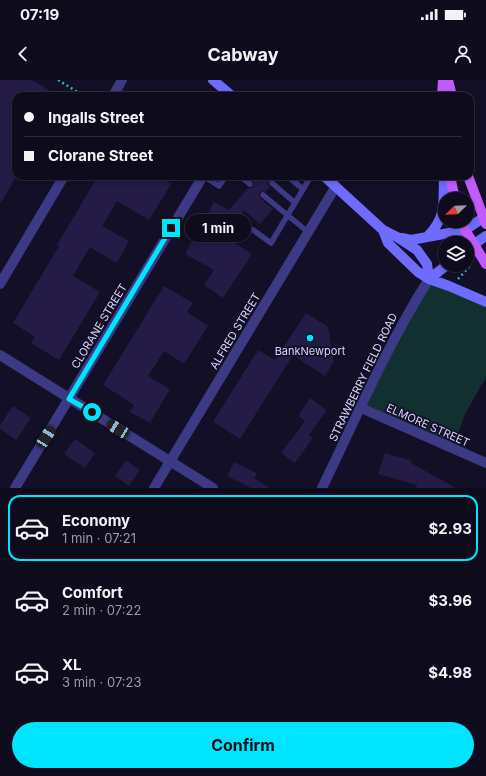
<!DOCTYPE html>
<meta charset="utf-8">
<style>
:root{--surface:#0e0b1c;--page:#1c1929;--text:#f1f3f6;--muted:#9b9ba3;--line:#2e2b3b;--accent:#00e5ff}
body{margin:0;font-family:Inter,sans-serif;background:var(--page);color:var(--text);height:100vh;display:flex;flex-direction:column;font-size:15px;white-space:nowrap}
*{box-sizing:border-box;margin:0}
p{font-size:13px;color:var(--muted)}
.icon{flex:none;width:22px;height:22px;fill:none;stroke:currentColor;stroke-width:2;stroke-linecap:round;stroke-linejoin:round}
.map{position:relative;height:408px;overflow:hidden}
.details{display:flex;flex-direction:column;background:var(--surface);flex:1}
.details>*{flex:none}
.hud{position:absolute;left:12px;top:12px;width:462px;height:88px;border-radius:12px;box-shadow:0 2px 6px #0003,0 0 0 1px var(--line);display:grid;align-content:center;height:88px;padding:0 12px;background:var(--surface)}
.needle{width:26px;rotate:247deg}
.controls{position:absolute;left:438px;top:112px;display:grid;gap:8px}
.controls a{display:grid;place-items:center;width:36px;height:36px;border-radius:50%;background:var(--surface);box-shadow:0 2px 6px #0003,0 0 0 1px var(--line);font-size:20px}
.end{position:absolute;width:18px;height:18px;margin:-9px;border:5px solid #00e5ff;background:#111;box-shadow:0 0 0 2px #111}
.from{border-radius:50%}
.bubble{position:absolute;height:28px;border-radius:14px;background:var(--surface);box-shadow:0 2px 6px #0003,0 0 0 1px var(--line);font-size:13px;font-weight:700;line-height:28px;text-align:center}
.car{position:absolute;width:12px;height:24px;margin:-12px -6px;border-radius:5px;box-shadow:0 0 3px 1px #0007;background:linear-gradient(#222 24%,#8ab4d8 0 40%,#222 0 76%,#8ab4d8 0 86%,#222 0)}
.hud b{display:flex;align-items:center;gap:14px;height:38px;font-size:15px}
.hud b+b{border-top:1px solid var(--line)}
.hud i{width:10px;height:10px;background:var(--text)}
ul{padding:7px 0 0;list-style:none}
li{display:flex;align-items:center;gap:12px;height:66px;margin:0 8px 6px;padding:0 4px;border:2px solid transparent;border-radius:12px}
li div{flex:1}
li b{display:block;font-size:15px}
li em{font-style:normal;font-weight:700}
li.active{border-color:var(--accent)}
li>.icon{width:36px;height:36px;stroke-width:1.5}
.button{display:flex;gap:8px;margin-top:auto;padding:8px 12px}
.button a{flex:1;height:46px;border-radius:24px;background:var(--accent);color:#111;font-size:16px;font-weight:700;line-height:46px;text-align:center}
.status{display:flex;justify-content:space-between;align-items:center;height:28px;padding:0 20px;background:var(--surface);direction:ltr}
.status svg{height:11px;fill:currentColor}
header{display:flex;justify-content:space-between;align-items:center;height:52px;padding:0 12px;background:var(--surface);font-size:18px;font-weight:700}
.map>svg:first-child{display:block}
</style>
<div class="status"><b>07:19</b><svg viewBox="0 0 49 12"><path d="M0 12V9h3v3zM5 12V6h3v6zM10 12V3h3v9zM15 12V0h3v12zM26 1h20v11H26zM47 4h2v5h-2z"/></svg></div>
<header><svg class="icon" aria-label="back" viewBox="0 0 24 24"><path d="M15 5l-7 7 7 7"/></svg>Cabway<svg class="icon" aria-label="person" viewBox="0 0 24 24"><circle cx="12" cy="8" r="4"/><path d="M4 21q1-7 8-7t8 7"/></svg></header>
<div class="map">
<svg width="486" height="408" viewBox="0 0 486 408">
<rect width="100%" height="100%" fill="#130f26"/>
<path fill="#12302f" d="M434,192L486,222V297L465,334L453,368L362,330Z"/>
<path fill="#241b47" d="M0,0H32L59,16H16V97L0,124Z
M98,96H158L171,104L149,140L117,121L102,146L129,161L117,183L90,167L73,196L100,212L59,280L31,263L35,257L13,243L59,166L57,165Z
M258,96H279L275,100L272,99L269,100L268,104L270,107L265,112L262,111L259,114L260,118L273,129L260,144L244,130L228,159L252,174L223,218L204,205L214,190L185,174L214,122L229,130L248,108L253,107L254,104L253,101Z
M164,206L193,223L187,232L208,246L184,284L164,271L148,296L170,309L150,343L130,332L134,325L103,305Z
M306,233L328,247L334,281L325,296L293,275L240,359L213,342L258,270L275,280Z
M310,318L327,330L309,355L313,358L295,383L281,373L305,341L298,336Z
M13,326L31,338L16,360L0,349V345Z
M75,359L95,373L85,388L64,374Z
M385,373L412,381L411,383L456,408H416L417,405L378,394Z
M126,380L140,390L129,406L115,396Z
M234,382L257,393L254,398L270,408H251L227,396Z"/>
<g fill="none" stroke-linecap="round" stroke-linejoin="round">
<path stroke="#2fb8b0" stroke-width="2.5" stroke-dasharray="2 3" stroke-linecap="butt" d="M58,0L84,16
M458,199L470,186"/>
<path stroke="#3d3a85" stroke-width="5.5" d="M203,96L219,106L226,96
M240,96L250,104
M287,96L303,109
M272,103L295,123
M263,115L308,152
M253,150L271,163L311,96"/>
<path stroke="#3d3a85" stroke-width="10" d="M113,16L122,0
M0,204L64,96
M0,275L213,408
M361,328L486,383
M15,408L203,96
M154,408L336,106"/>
<path stroke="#3d3a85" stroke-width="10" d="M322,408C356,338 387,265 429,199"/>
<path stroke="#6f6bff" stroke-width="10" d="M213,0L232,16
M324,96L383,150L397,157L417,170L427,184L429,199
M383,150L388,163L418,192L429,199L449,206L486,222
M427,157C447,137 443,123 444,96
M402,158L411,160L465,150L483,138
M467,169L486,156
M429,199L447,185"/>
<path stroke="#c25bff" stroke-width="10" d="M448,0L452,16
M442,16L443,0
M450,96L455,119
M468,96L486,144
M462,141L465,150L486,184"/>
</g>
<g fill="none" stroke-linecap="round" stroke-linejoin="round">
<path stroke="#00e5ff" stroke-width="5" d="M92,332L69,319L171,148"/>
</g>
<circle fill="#00e5ff" stroke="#130f26" stroke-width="1.5" cx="310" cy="258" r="4"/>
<g text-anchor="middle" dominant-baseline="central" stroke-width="3.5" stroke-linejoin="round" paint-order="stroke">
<g font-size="11" fill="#d9d4ff" stroke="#130f26">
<text transform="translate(99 246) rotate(-59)">CLORANE STREET</text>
<text transform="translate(235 251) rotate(-59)">ALFRED STREET</text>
<text transform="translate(363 297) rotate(-64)">STRAWBERRY FIELD ROAD</text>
<text transform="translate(428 345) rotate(24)">ELMORE STREET</text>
</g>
<g font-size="11" fill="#d9d4ff" stroke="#130f26">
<text x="310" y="271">BankNewport</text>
</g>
</g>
</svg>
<div class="controls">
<a><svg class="needle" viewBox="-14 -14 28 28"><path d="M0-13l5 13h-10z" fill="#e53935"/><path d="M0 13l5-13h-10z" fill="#9b9ba3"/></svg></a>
<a><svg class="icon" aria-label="layers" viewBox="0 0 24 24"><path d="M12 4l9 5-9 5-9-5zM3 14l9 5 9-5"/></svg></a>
</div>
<i class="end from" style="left:92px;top:332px"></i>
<i class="end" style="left:171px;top:148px"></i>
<div class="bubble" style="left:185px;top:134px;width:66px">1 min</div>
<i class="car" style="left:118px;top:349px;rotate:302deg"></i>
<i class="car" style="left:46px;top:357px;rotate:32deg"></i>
<div class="hud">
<b><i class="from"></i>Ingalls Street</b>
<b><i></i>Clorane Street</b>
</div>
</div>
<section class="details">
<ul>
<li class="active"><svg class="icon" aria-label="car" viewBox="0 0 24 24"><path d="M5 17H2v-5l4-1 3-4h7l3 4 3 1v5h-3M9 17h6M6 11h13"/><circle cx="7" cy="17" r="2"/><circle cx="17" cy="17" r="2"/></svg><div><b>Economy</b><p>1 min · 07:21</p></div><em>$2.93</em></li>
<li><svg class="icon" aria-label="car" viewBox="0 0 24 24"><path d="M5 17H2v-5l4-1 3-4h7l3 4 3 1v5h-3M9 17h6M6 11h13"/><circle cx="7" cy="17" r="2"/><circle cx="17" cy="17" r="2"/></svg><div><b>Comfort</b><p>2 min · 07:22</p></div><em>$3.96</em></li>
<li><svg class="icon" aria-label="car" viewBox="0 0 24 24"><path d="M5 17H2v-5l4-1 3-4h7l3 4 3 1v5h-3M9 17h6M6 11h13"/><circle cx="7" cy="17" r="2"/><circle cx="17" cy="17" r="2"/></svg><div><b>XL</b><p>3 min · 07:23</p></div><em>$4.98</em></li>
</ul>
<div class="button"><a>Confirm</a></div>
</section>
